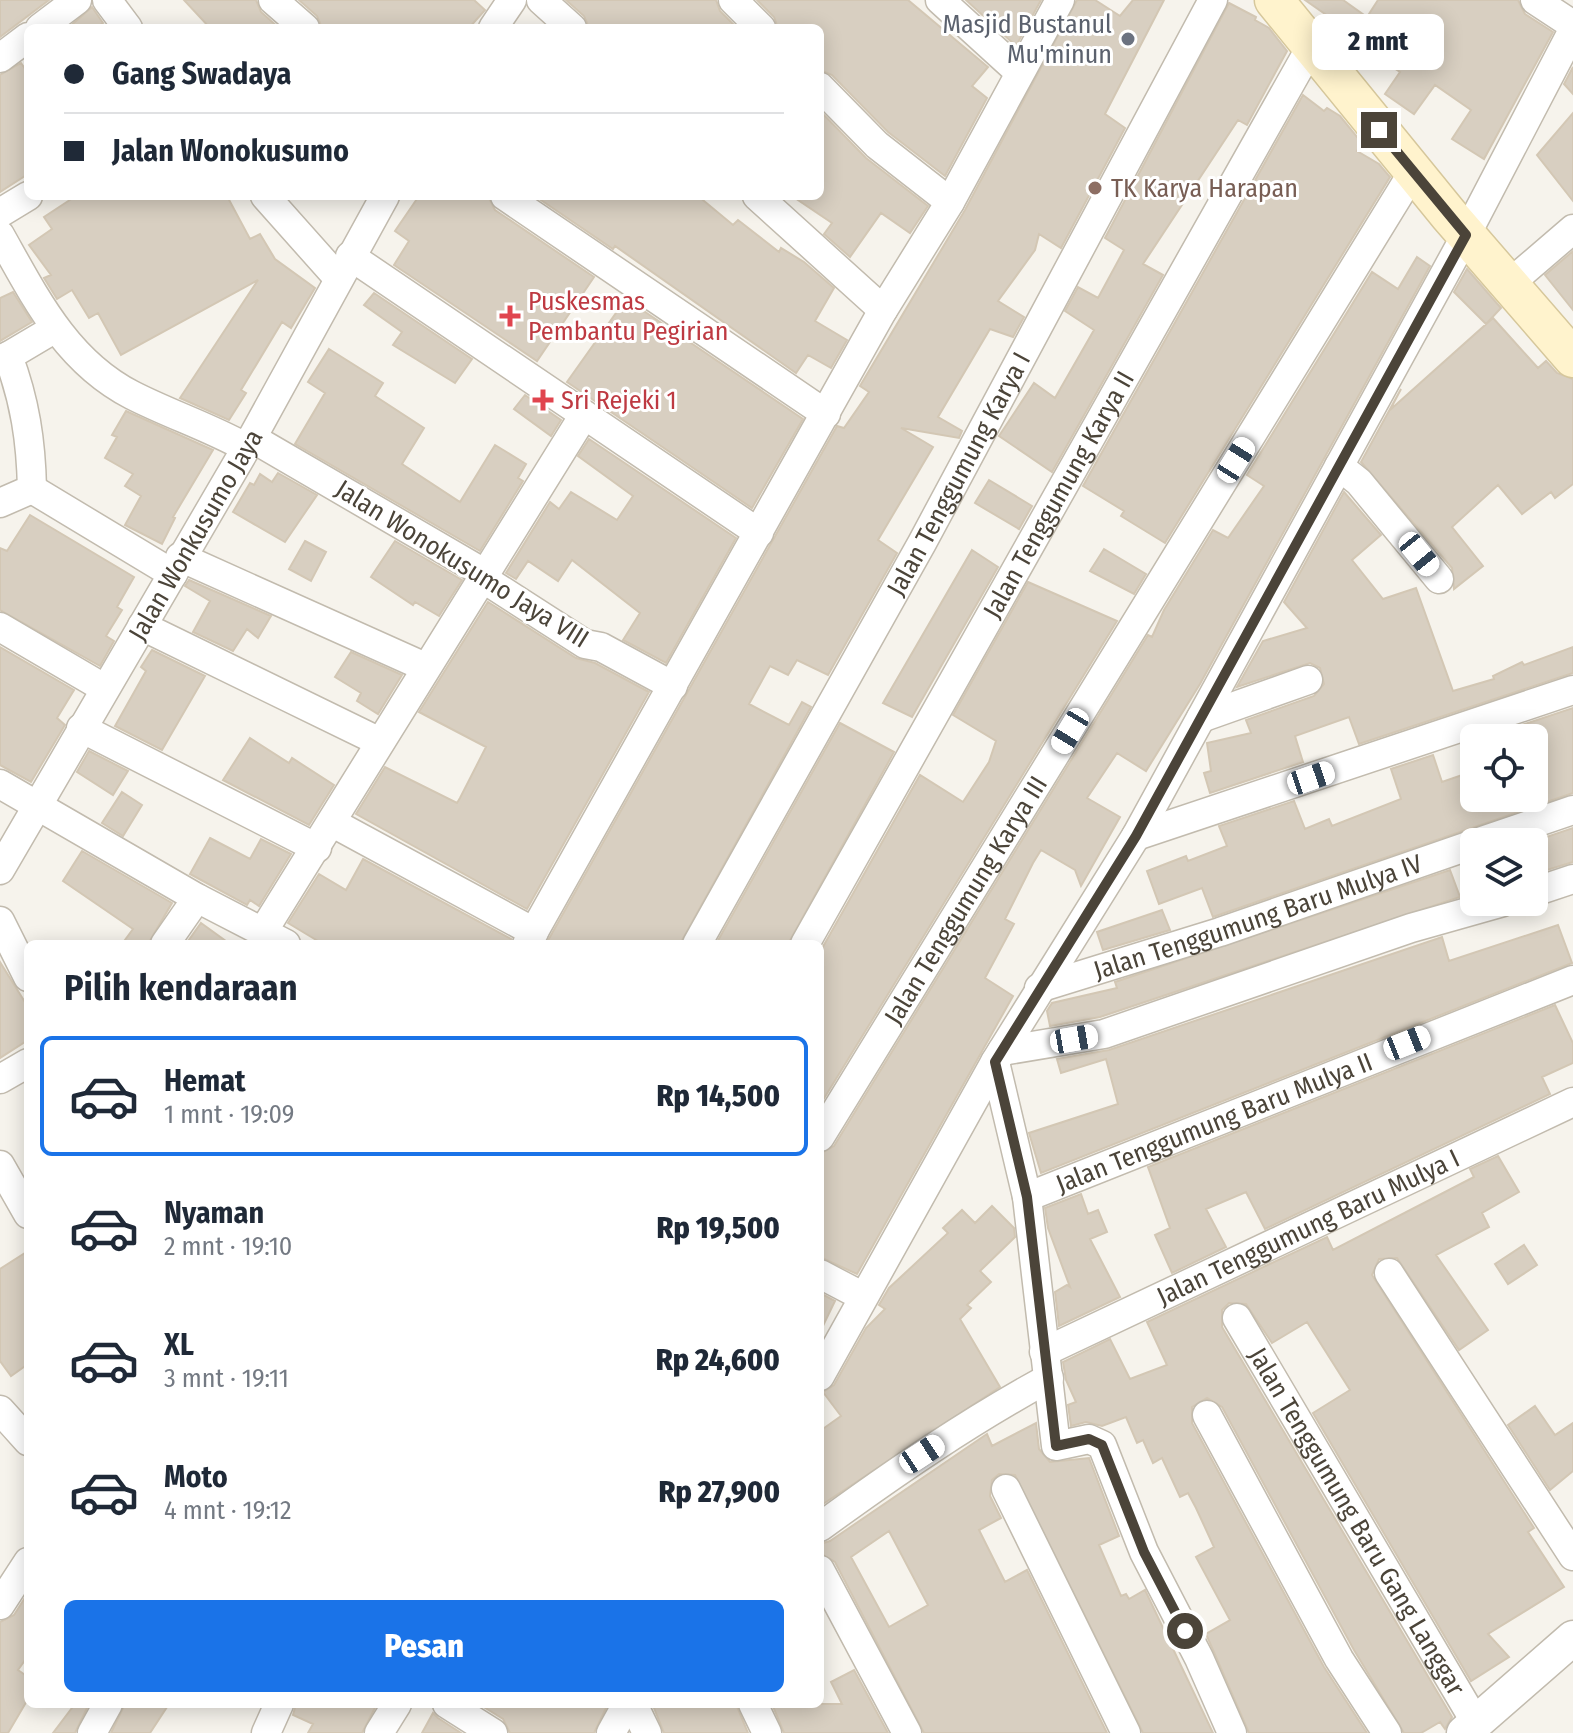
<!DOCTYPE html>
<html lang="id">
<meta charset="utf-8">
<style>
:root{--surface:#fff;--page:#f6f6f7;--text:#1f2937;--muted:#747a83;--line:#e0e1e3;--accent:#1a73e8}
body{margin:0;font-family:"Fira Sans Condensed",sans-serif;background:var(--page);color:var(--text);height:100vh;display:flex;flex-direction:column;font-size:30px;white-space:nowrap}
*{box-sizing:border-box;margin:0}
p{font-size:26px;color:var(--muted)}
.icon{flex:none;width:44px;height:44px;fill:none;stroke:currentColor;stroke-width:2;stroke-linecap:round;stroke-linejoin:round}
.map{position:relative;flex:1;overflow:hidden}
.side{position:absolute;left:24px;top:940px;width:800px;height:768px;display:flex;flex-direction:column;background:var(--surface);border-radius:12px;box-shadow:0 4px 20px #0003}
.side>*{flex:none}
.hud{position:absolute;left:24px;top:24px;width:800px;height:176px;border-radius:12px;box-shadow:0 4px 20px #0003;display:grid;align-content:center;height:176px;padding:0 40px;background:var(--surface)}
.buttons{position:absolute;left:1460px;top:724px;display:grid;gap:16px}
.buttons a{display:grid;place-items:center;width:88px;height:88px;border-radius:12px;background:var(--surface);box-shadow:0 4px 20px #0003;font-size:40px}
.end{position:absolute;width:36px;height:36px;margin:-18px;border:10px solid #4b4439;background:#fff;box-shadow:0 0 0 4px #fff}
.from{border-radius:50%}
.bubble{position:absolute;height:56px;border-radius:12px;background:var(--surface);box-shadow:0 4px 20px #0003;font-size:26px;font-weight:800;line-height:56px;text-align:center}
.car{position:absolute;width:24px;height:48px;margin:-24px -12px;border-radius:10px;box-shadow:0 0 6px 2px #0007;background:linear-gradient(#fff 24%,#345 0 40%,#fff 0 76%,#345 0 86%,#fff 0)}
.hud b{display:flex;align-items:center;gap:28px;height:76px;font-size:30px}
.hud b+b{border-top:2px solid var(--line)}
.hud i{width:20px;height:20px;background:var(--text)}
ul{padding:0;list-style:none}
li{display:flex;align-items:center;gap:24px;height:120px;margin:0 16px 12px;padding:0 24px;border:4px solid transparent;border-radius:12px}
li div{flex:1}
li b{display:block;font-size:30px}
li em{font-style:normal;font-weight:800}
li.current{border-color:var(--accent)}
li>.icon{width:72px;height:72px;stroke-width:1.5}
h2{padding:0 40px;font-size:36px;line-height:96px}
.primary-button{display:flex;gap:16px;margin-top:auto;padding:16px 40px}
.primary-button a{flex:1;height:92px;border-radius:12px;background:var(--accent);color:#fff;font-size:32px;font-weight:800;line-height:92px;text-align:center}
.map>svg:first-child{display:block}
</style>
<div class="map">
<svg width="1573" height="1733" viewBox="0 0 1573 1733">
<rect width="100%" height="100%" fill="#f6f3ec"/>
<path fill="#d8cfc1" stroke="#d3c7b4" stroke-width="2" fill-rule="evenodd" d="M0,0H49L0,37Z
M184,0H256L261,12L279,28H210Z
M299,0H474L485,10L469,28H322L317,16Z
M566,0H716L720,11L737,28H589L584,16Z
M757,0H908L988,67L972,86L987,98L945,176L888,132L832,75L820,70V28H778L774,17Z
M966,0H1041L1016,46Z
M1077,0H1095L1120,16L1133,0H1164L1105,114L1125,128L1061,248L1039,234L1035,250L998,301L1024,317L1013,337L990,329L938,417L962,431L959,438L901,428L933,447L878,540L897,553L828,675L797,660L788,675L770,666L749,704L789,725L802,702L811,707L680,944H546L837,426L844,428L869,392L860,386L965,210Z
M1305,0H1343L1367,17L1378,0H1518L1525,14L1553,32L1484,159L1452,139L1471,110L1435,85L1414,114L1385,94L1400,72L1352,41L1355,35Z
M1229,3L1256,17L1255,20L1269,28L1287,51L1247,125L1238,120L1143,264L1163,275L1052,472L999,436L1034,383L1055,398L1094,330L1065,311L1078,287L1098,298L1124,250L1105,238Z
M92,7L103,23L96,28H68Z
M21,63L28,73V174L0,192V75Z
M1573,67V94L1564,84Z
M1303,95L1324,111L1327,108L1340,116L1362,143L1357,151L1379,164L1390,177L1165,543L1121,516L1124,511L1083,486Z
M820,111L866,158L928,206L910,233L881,213L850,257L824,234L832,223L792,196H820Z
M1573,113V201L1537,155Z
M76,196H227L250,239L260,234L275,259L315,288L291,328L282,322L241,390L246,393L229,420L180,398L258,280L121,355L98,313L89,318L72,290L57,299L44,278L51,275L29,245L52,229L44,217Z
M419,196H488L495,210L594,277L537,361L394,265L409,241L395,231Z
M535,196H698L733,225L738,220L779,252L781,248L804,262L834,288L815,321L847,340L831,368L808,355L796,373L615,246L613,249Z
M1573,251V310L1545,275Z
M1417,257L1430,266L1200,684L1146,771L1117,753L1087,798L1120,817L1081,886L1075,870L1041,850L1033,863L1005,919L1014,924L985,978L1013,996L857,1274L820,1257V1154L834,1146L1148,635L1152,637L1164,610L1213,530L1228,538L1264,486L1247,475L1372,272L1398,289Z
M1467,269L1501,308L1486,324L1454,292Z
M13,292L32,322L0,341V298Z
M374,293L472,359L455,383L393,345L402,332L364,305Z
M626,299L803,419L752,508L567,382Z
M1493,318L1538,368L1546,361L1557,373L1573,379V484L1555,498L1551,492L1522,514L1498,485L1452,527L1483,566L1454,589L1452,568L1361,462L1401,389L1390,410Z
M329,349L383,383L375,396L424,428L402,464L460,502L495,445L526,464L518,478L523,481L480,551L295,444L325,393L308,382Z
M525,395L561,420L551,436L514,409Z
M126,411L213,450L173,517L175,518L162,544L125,525L141,496L125,486L133,474L105,458L117,437L112,435Z
M589,439L736,538L666,663L623,640L640,613L572,560L558,581L528,561L516,579L506,573L550,502L559,509L571,492L617,520L633,496L578,456Z
M278,473L317,495L285,542L233,512L250,483L254,485L260,474L272,482Z
M989,480L1032,506L1019,529L975,503Z
M1344,492L1381,535L1352,560L1383,599L1416,588L1453,691L1494,679L1493,676L1522,662L1524,665L1573,647V673L1359,744L1349,717L1295,736L1303,762L1210,793L1204,773L1211,771L1207,743L1251,733L1246,720L1314,696L1324,684L1320,668L1310,663L1237,687L1263,641L1307,628L1284,602Z
M30,515L134,577L117,607L122,610L106,636L114,641L100,666L0,610V548L7,551Z
M305,541L326,552L311,581L289,569Z
M395,541L462,580L439,616L415,602L413,605L371,577Z
M1104,549L1146,574L1134,594L1090,571Z
M972,550L998,567L912,717L883,703Z
M189,580L271,616L258,638L247,629L233,651L193,632L210,601L185,586Z
M1028,582L1117,621L820,1105V952L920,775L963,802L989,762L996,741L953,715Z
M488,602L576,658L595,663L649,692L527,909L356,814L385,767L457,803L460,798L486,747L419,712Z
M0,647L74,690L57,718L65,725L31,782L0,765Z
M152,650L205,676L162,750L115,726L146,671L141,667Z
M351,652L402,675L378,714L357,701L361,693L335,677Z
M1573,708V793L1213,917L1202,888L1159,904L1147,871L1186,856L1188,861L1227,846L1219,826L1294,801L1305,829L1329,819L1332,826L1401,799L1391,769L1433,755L1442,782L1474,771V798H1534V738L1486,737Z
M840,723L894,752L788,944H716Z
M250,738L289,763L292,758L334,785L309,825L223,780Z
M89,751L128,771L113,795L77,772Z
M122,792L142,805L123,836L102,823Z
M1573,828V862L1534,874L1532,842Z
M210,838L250,859L261,839L291,854L259,906L250,900L247,905L190,874Z
M82,851L172,903L148,944H122L133,929L63,881Z
M363,859L511,939L510,944H323L288,923L319,874L346,890Z
M1450,870L1460,897L1100,1017L1050,1026L1047,1011L1052,1003L1117,988L1115,982Z
M1162,910L1170,930L1103,950L1097,932Z
M201,923L230,944H186Z
M1558,925L1572,963L1041,1173L1029,1133L1118,1104L1106,1059L1061,1073L1057,1059L1109,1050L1442,937L1449,961Z
M0,962L28,1007V1040L0,1058Z
M1555,1005L1573,1043V1063L1542,1077L1550,1094L1265,1229L1246,1192L1206,1209L1226,1247L1172,1273L1155,1235L1170,1228L1148,1167Z
M1498,1156L1519,1192L1482,1213L1489,1227L1436,1255L1488,1330L1459,1350L1397,1258L1379,1259L1372,1275L1534,1528L1528,1532L1564,1587L1488,1634L1509,1657L1471,1681L1313,1413L1350,1390L1307,1322L1272,1343L1246,1304L1229,1303L1222,1310V1327L1452,1717L1445,1729L1440,1722L1421,1733H1404L1354,1650L1222,1407L1207,1398L1192,1407V1423L1324,1667L1367,1733H1249L1206,1634L1230,1620L1196,1557L1214,1547L1196,1508L1188,1493L1180,1497L1162,1458L1153,1463L1143,1440L1137,1443L1126,1417L1102,1426L1086,1422L1071,1426L1068,1405L1076,1402L1066,1380L1063,1362L1110,1339L1130,1379L1167,1365L1147,1322L1327,1237L1333,1250L1474,1177L1470,1169Z
M1081,1194L1088,1214L1098,1210L1107,1232L1090,1239L1120,1297L1059,1326L1055,1292L1067,1285L1070,1287L1048,1228L1045,1208Z
M992,1206L1014,1228L1015,1237L980,1271L991,1282L967,1305L971,1308L960,1319L1000,1387L820,1506V1431L841,1416L823,1392L834,1385L866,1328L885,1309L879,1305L889,1288L948,1233L943,1228L962,1210L975,1223Z
M1524,1245L1537,1265L1508,1284L1495,1264Z
M28,1251V1364L11,1376L0,1361V1269Z
M820,1293L835,1301L820,1332Z
M1535,1406L1555,1435L1573,1423V1471L1550,1490L1508,1425Z
M1036,1423L1039,1449L1050,1462L1089,1458L1119,1536L1099,1545L1121,1596L1126,1594L1129,1599L1145,1590L1213,1733H1143L1015,1475L999,1474L992,1480L990,1496L1001,1518L979,1530L1005,1582L1027,1570L1107,1733H924L835,1562L820,1553V1544L830,1541L987,1434L992,1446ZM889,1531L928,1605L889,1627L851,1557Z
M28,1593V1656L18,1670L28,1677V1699L8,1733H0V1622L14,1615Z
M854,1670L888,1733H784L772,1704H842L831,1682Z
M75,1704H89L75,1733H53Z
M125,1704H169L150,1733H111Z
M296,1704H377L362,1733H308L313,1724L293,1715Z
M479,1704H608L594,1733H510L503,1719Z
M661,1704H736L748,1733H664L654,1708Z
M433,1713L438,1718L461,1733H422Z"/>
<g fill="none" stroke-linecap="round" stroke-linejoin="round">
<g stroke="#c2bbae" stroke-width="31">
<g id="minor">
<path d="M107,0L128,28"/>
<path d="M273,0L305,28"/>
<path d="M541,0L572,28"/>
<path d="M733,0L761,28"/>
<path d="M940,0L1019,72"/>
<path d="M1535,0L1573,25"/>
<path d="M40,28L77,0"/>
<path d="M493,28L512,0"/>
<path d="M0,58L28,37"/>
<path d="M820,87L877,145L950,202"/>
<path d="M265,196L338,278"/>
<path d="M505,196L826,414"/>
<path d="M757,196L883,310"/>
<path d="M0,213L28,196"/>
<path d="M0,235C35,297 66,361 132,395C169,414 209,427 245,447"/>
<path d="M350,256L759,533"/>
<path d="M1509,284L1573,229"/>
<path d="M0,361L54,329"/>
<path d="M252,438L484,573L487,581L585,644L601,647L673,686"/>
<path d="M1339,466L1359,482L1439,579"/>
<path d="M32,489L173,574"/>
<path d="M0,503L32,489C31,441 25,401 8,356"/>
<path d="M180,557L425,667"/>
<path d="M142,626L380,742"/>
<path d="M0,627L104,688"/>
<path d="M1201,718L1308,680"/>
<path d="M81,728L317,848"/>
<path d="M0,784L197,898L286,944"/>
<path d="M333,823L534,932"/>
<path d="M1136,836L1573,690"/>
<path d="M1479,842L1573,810"/>
<path id="s1" d="M0,870L252,438L385,196"/>
<path d="M1534,892L1573,879"/>
<path d="M0,921L28,977"/>
<path d="M262,933L584,415"/>
<path d="M165,944L197,898"/>
<path d="M527,944L883,310L950,202L1060,0"/>
<path id="s2" d="M697,944L922,543L1213,0"/>
<path id="s3" d="M805,944L1312,45"/>
<path id="s4" d="M1039,988L1220,932L1474,844"/>
<path d="M1002,1051L1104,1034L1411,928L1503,902"/>
<path id="s5" d="M995,1062L1027,1197L1573,980"/>
<path d="M0,1079L28,1063"/>
<path id="s6" d="M820,1137L1413,172"/>
<path d="M0,1165L28,1214"/>
<path d="M1027,1197L1056,1446L1089,1439L1102,1445L1144,1552L1199,1658L1232,1733"/>
<path d="M1389,1273L1573,1556"/>
<path d="M820,1274L862,1296"/>
<path id="s7" d="M1237,1318L1476,1723"/>
<path id="s8" d="M1044,1352L1573,1102"/>
<path d="M820,1376L995,1062L1136,836L1466,235L1573,30"/>
<path d="M0,1410L28,1441"/>
<path d="M1207,1415L1339,1659L1387,1733"/>
<path d="M1006,1489L1126,1733"/>
<path d="M820,1527C894,1473 968,1422 1049,1378"/>
<path d="M820,1570L907,1733"/>
<path d="M0,1605L28,1562"/>
<path d="M447,1704L493,1733"/>
<path d="M633,1704L647,1733"/>
<path d="M753,1704L767,1733"/>
<path d="M92,1733L108,1704"/>
<path d="M266,1733L279,1704"/>
<path d="M379,1733L397,1704"/>
<path d="M611,1733L627,1704"/>
</g>
</g>
<g stroke="#c2bbae" stroke-width="37">
<path id="tertiary" d="M1464,1733L1573,1638"/>
</g>
<g stroke="#d6c79b" stroke-width="41">
<path id="secondary" d="M1274,0L1449,215L1573,358"/>
</g>
<use href="#minor" stroke="#fff" stroke-width="28"/>
<use href="#tertiary" stroke="#fff" stroke-width="34"/>
<use href="#secondary" stroke="#fff3cd" stroke-width="38"/>
</g>
<g fill="none" stroke-linecap="round" stroke-linejoin="round">
<path stroke="#4b4439" stroke-width="10" d="M1185,1631L1144,1552L1102,1445L1089,1439L1056,1446L1027,1197L995,1062L1136,836L1466,235L1379,130"/>
</g>
<circle fill="#6b7280" stroke="#fff" stroke-width="3" cx="1128" cy="39" r="8"/>
<circle fill="#8d6e63" stroke="#fff" stroke-width="3" cx="1095" cy="188" r="8"/>
<g fill="#e0444e" stroke="#fff" stroke-width="3">
<path d="M506 304h8v8h8v8h-8v8h-8v-8h-8v-8h8z"/>
<path d="M539 388h8v8h8v8h-8v8h-8v-8h-8v-8h8z"/>
</g>
<g text-anchor="middle" dominant-baseline="central" stroke-width="6" stroke-linejoin="round" paint-order="stroke">
<g font-size="26" fill="#5b616d" stroke="#fff" text-anchor="end">
<text x="1112" y="24">Masjid Bustanul<tspan x="1112" dy="30">Mu'minun</tspan></text>
</g>
<g font-size="26" fill="#785e54" stroke="#fff" text-anchor="start">
<text x="1111" y="188">TK Karya Harapan</text>
</g>
<g font-size="26" fill="#be3a42" stroke="#fff" text-anchor="start">
<text x="528" y="301">Puskesmas<tspan x="528" dy="30">Pembantu Pegirian</tspan></text>
<text x="561" y="400">Sri Rejeki 1</text>
</g>
<g font-size="26" fill="#4b4439" stroke="#fff">
<text stroke="none"><textPath href="#s2" startOffset="538">Jalan Tenggumung Karya I</textPath></text>
<text stroke="none"><textPath href="#s3" startOffset="516">Jalan Tenggumung Karya II</textPath></text>
<text stroke="none"><textPath href="#s1" startOffset="388">Jalan Wonkusumo Jaya</textPath></text>
<text transform="translate(462 564) rotate(32)">Jalan Wonokusumo Jaya VIII</text>
<text stroke="none"><textPath href="#s6" startOffset="278">Jalan Tenggumung Karya III</textPath></text>
<text stroke="none"><textPath href="#s4" startOffset="230">Jalan Tenggumung Baru Mulya IV</textPath></text>
<text stroke="none"><textPath href="#s5" startOffset="340">Jalan Tenggumung Baru Mulya II</textPath></text>
<text stroke="none"><textPath href="#s8" startOffset="292">Jalan Tenggumung Baru Mulya I</textPath></text>
<text stroke="none"><textPath href="#s7" startOffset="236">Jalan Tenggumung Baru Gang Langgar</textPath></text>
</g>
</g>
</svg>
<div class="buttons">
<a><svg class="icon" aria-label="locate" viewBox="0 0 24 24"><circle cx="12" cy="12" r="6"/><path d="M12 2v4M12 18v4M2 12h4M18 12h4"/></svg></a>
<a><svg class="icon" aria-label="layers" viewBox="0 0 24 24"><path d="M12 4l9 5-9 5-9-5zM3 14l9 5 9-5"/></svg></a>
</div>
<i class="end from" style="left:1185px;top:1631px"></i>
<i class="end" style="left:1379px;top:130px"></i>
<div class="bubble" style="left:1312px;top:14px;width:132px">2 mnt</div>
<i class="car" style="left:1236px;top:460px;rotate:32deg"></i>
<i class="car" style="left:1419px;top:554px;rotate:141deg"></i>
<i class="car" style="left:1070px;top:731px;rotate:211deg"></i>
<i class="car" style="left:1311px;top:778px;rotate:71deg"></i>
<i class="car" style="left:1074px;top:1039px;rotate:80deg"></i>
<i class="car" style="left:1407px;top:1043px;rotate:68deg"></i>
<i class="car" style="left:922px;top:1454px;rotate:57deg"></i>
<div class="hud">
<b><i class="from"></i>Gang Swadaya</b>
<b><i></i>Jalan Wonokusumo</b>
</div>
<section class="side">
<h2>Pilih kendaraan</h2>
<ul>
<li class="current"><svg class="icon" aria-label="car" viewBox="0 0 24 24"><path d="M5 17H2v-5l4-1 3-4h7l3 4 3 1v5h-3M9 17h6M6 11h13"/><circle cx="7" cy="17" r="2"/><circle cx="17" cy="17" r="2"/></svg><div><b>Hemat</b><p>1 mnt · 19:09</p></div><em>Rp 14,500</em></li>
<li><svg class="icon" aria-label="car" viewBox="0 0 24 24"><path d="M5 17H2v-5l4-1 3-4h7l3 4 3 1v5h-3M9 17h6M6 11h13"/><circle cx="7" cy="17" r="2"/><circle cx="17" cy="17" r="2"/></svg><div><b>Nyaman</b><p>2 mnt · 19:10</p></div><em>Rp 19,500</em></li>
<li><svg class="icon" aria-label="car" viewBox="0 0 24 24"><path d="M5 17H2v-5l4-1 3-4h7l3 4 3 1v5h-3M9 17h6M6 11h13"/><circle cx="7" cy="17" r="2"/><circle cx="17" cy="17" r="2"/></svg><div><b>XL</b><p>3 mnt · 19:11</p></div><em>Rp 24,600</em></li>
<li><svg class="icon" aria-label="car" viewBox="0 0 24 24"><path d="M5 17H2v-5l4-1 3-4h7l3 4 3 1v5h-3M9 17h6M6 11h13"/><circle cx="7" cy="17" r="2"/><circle cx="17" cy="17" r="2"/></svg><div><b>Moto</b><p>4 mnt · 19:12</p></div><em>Rp 27,900</em></li>
</ul>
<div class="primary-button"><a>Pesan</a></div>
</section>
</div>
